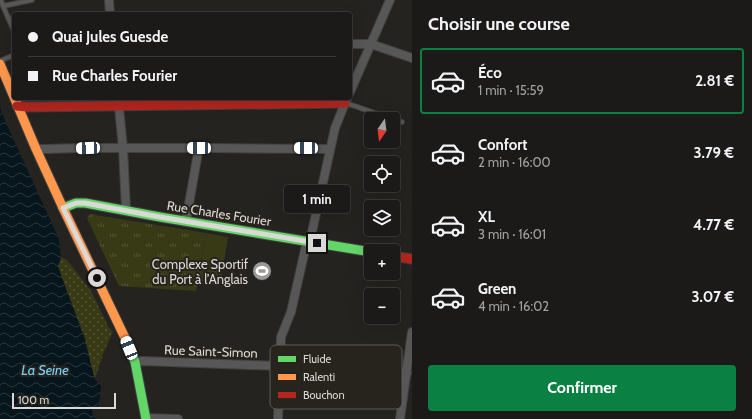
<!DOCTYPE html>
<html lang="fr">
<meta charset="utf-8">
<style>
:root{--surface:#1c1a18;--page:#292725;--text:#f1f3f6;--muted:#a0a1a2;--line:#3a3837;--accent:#0b8043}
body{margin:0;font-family:Cabin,sans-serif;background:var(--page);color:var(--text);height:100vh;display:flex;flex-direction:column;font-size:15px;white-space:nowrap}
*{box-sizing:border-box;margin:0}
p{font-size:13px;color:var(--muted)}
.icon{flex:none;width:22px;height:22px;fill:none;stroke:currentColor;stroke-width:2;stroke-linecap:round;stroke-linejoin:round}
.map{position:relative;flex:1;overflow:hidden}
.panel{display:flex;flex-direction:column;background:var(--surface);width:340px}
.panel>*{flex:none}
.top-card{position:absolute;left:12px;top:12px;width:340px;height:88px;border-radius:4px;box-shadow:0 4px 16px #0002,0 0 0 1px var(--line);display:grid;align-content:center;height:88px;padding:0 16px;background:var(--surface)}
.needle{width:26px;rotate:194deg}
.controls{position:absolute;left:364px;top:112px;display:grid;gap:8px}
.controls a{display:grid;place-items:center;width:36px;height:36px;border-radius:4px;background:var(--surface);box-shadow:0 4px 16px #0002,0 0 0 1px var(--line);font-size:20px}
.scale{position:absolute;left:12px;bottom:10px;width:104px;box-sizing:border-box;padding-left:4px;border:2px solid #dbd9d5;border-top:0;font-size:11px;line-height:14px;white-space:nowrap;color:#dbd9d5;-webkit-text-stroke:3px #27241e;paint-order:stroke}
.end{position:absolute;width:18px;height:18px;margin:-9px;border:5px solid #dbd9d5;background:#111;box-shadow:0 0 0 2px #111}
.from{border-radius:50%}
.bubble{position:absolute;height:28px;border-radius:4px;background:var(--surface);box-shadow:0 4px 16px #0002,0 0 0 1px var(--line);font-size:13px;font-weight:700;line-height:28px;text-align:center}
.car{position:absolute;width:12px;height:24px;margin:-12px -6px;border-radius:5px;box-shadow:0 0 3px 1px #0007;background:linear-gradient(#fff 24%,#345 0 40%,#fff 0 76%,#345 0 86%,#fff 0)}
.top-card b{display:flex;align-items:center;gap:14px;height:38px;font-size:15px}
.top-card b+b{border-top:1px solid var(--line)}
.top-card i{width:10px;height:10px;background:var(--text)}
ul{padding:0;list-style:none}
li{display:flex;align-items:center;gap:12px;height:66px;margin:0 8px 6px;padding:0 8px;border:2px solid transparent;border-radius:4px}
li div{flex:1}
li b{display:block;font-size:15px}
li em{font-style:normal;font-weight:700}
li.selected{border-color:var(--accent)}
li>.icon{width:36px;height:36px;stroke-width:1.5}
h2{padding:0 16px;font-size:18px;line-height:48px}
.action{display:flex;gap:8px;margin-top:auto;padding:8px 16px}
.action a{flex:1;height:46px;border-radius:4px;background:var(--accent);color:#fff;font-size:16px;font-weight:700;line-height:46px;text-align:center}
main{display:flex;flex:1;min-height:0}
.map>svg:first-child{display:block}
</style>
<main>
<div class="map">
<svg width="412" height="419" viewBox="0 0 412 419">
<defs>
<pattern id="grass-dots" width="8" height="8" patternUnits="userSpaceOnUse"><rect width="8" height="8" fill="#383a16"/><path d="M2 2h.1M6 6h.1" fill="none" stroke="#545637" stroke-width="1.8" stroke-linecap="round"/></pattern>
<pattern id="park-tufts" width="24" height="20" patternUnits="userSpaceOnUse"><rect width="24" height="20" fill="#383a16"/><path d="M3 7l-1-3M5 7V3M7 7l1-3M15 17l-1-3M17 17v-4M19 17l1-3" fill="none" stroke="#545637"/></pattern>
<pattern id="water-waves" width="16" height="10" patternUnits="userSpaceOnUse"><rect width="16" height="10" fill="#07151d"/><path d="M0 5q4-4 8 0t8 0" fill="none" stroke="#2b363d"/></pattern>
</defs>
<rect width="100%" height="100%" fill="#252320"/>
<path fill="url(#grass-dots)" d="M61,257L67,260L91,291L109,328L113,331L103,354L95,379L58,266Z"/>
<path fill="url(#park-tufts)" d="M90,214L206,233L196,291L119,286L87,218Z"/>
<path fill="#383a16" d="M206,233L228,237L220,286L198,282Z"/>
<path fill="url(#water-waves)" d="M0,107L6,123L59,239L61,257L58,266L64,283L85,339L92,369L95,379L101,386L99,406H95L92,410L93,417L97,419H0Z"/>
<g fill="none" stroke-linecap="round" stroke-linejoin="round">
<g stroke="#41403e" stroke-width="6">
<path id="lane" d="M1,0L3,6
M14,31L3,6L32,0
M0,61L14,55
M346,103L392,119
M393,119L402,122"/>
</g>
<g stroke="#41403e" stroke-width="10">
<path id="street" d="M109,0L110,14
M350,44H371L412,58
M350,92L390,0
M118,98L123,148L126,210
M36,149C54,149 71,148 88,148C169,148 249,148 330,149
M186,221L199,147
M310,241L335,128L347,98
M135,362L142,361L280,366L318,365L370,368L407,373
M146,418L178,419
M278,419L281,337L291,312L307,241
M400,419L412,332"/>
</g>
<g stroke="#41403e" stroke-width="11">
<path id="fast" d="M63,208L76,203H85L160,217L371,252
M127,342L135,362L146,419"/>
</g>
<g stroke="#41403e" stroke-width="11">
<path id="slow" d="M0,64L36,149L63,208L127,342"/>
</g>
<g stroke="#41403e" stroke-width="11">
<path id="jam" d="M17,106L27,107L345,103
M393,256L412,259"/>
</g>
<use href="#lane" stroke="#585757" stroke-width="4"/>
<use href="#street" stroke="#585757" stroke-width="8"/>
<use href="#fast" stroke="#63d668" stroke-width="9"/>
<use href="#slow" stroke="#ff974d" stroke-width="9"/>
<use href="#jam" stroke="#b3261e" stroke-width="9"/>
</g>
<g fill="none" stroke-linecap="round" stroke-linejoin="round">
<path stroke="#dbd9d5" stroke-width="5" d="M97,278L63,208L76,203H85L160,217L317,243"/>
</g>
<defs>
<g id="stadium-disc" transform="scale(1)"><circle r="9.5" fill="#9b9996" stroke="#27241e"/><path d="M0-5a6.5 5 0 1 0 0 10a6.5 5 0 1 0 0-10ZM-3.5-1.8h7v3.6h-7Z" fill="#fff"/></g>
</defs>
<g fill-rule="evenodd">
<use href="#stadium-disc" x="262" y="271"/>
</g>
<g text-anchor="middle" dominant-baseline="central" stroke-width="4" stroke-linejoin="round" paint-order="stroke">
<g font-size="13" fill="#dbd9d5" stroke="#27241e">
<text transform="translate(219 213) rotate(9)">Rue Charles Fourier</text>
<text transform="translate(211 351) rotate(2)">Rue Saint-Simon</text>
</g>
<g font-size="13" fill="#dbd9d5" stroke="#27241e" text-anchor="end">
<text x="248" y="264">Complexe Sportif<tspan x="248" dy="15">du Port à l’Anglais</tspan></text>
</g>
<g font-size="14" font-style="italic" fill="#78cffa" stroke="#27241e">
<text x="45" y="370">La Seine</text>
</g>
</g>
<rect x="270" y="345" width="132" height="64" rx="6" fill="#27241e" stroke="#5d5a55" stroke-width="1"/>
<rect x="278" y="356" width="18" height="6" fill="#63d668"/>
<rect x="278" y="374" width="18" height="6" fill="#ff974d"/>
<rect x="278" y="392" width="18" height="6" fill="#b3261e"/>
<g font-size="11" fill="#dbd9d5">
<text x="303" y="363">Fluide</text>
<text x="303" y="381">Ralenti</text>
<text x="303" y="399">Bouchon</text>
</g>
</svg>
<div class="controls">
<a><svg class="needle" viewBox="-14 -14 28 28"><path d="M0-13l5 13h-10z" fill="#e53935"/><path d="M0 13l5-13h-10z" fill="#a0a1a2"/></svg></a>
<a><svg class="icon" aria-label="locate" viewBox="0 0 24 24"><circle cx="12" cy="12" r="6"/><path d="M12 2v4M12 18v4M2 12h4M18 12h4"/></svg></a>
<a><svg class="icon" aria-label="layers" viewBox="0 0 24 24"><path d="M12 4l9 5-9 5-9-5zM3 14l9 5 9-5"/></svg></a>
<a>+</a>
<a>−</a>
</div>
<div class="scale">100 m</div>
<i class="end from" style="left:97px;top:278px"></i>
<i class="end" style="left:317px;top:243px"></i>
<div class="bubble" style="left:284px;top:185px;width:66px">1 min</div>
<i class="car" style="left:88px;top:148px;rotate:268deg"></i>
<i class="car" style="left:199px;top:148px;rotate:271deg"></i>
<i class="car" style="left:306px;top:148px;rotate:271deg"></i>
<i class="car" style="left:129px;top:348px;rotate:338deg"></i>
<div class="top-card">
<b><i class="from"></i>Quai Jules Guesde</b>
<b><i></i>Rue Charles Fourier</b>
</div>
</div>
<section class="panel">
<h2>Choisir une course</h2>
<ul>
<li class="selected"><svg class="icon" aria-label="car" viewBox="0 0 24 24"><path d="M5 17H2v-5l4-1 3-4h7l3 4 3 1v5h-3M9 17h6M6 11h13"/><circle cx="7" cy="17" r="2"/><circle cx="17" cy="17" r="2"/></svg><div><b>Éco</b><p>1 min · 15:59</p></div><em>2.81 €</em></li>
<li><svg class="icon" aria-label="car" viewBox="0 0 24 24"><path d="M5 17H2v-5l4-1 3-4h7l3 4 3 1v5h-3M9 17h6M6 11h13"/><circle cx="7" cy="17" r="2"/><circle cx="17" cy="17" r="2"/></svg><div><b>Confort</b><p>2 min · 16:00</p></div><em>3.79 €</em></li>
<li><svg class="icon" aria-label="car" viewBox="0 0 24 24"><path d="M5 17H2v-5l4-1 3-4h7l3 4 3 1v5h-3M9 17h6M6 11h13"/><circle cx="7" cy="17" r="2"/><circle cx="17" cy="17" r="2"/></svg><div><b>XL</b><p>3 min · 16:01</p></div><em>4.77 €</em></li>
<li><svg class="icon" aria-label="car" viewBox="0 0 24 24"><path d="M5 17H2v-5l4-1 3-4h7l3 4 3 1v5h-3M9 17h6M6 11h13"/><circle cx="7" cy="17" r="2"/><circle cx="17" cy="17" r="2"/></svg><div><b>Green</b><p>4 min · 16:02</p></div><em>3.07 €</em></li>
</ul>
<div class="action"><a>Confirmer</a></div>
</section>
</main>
